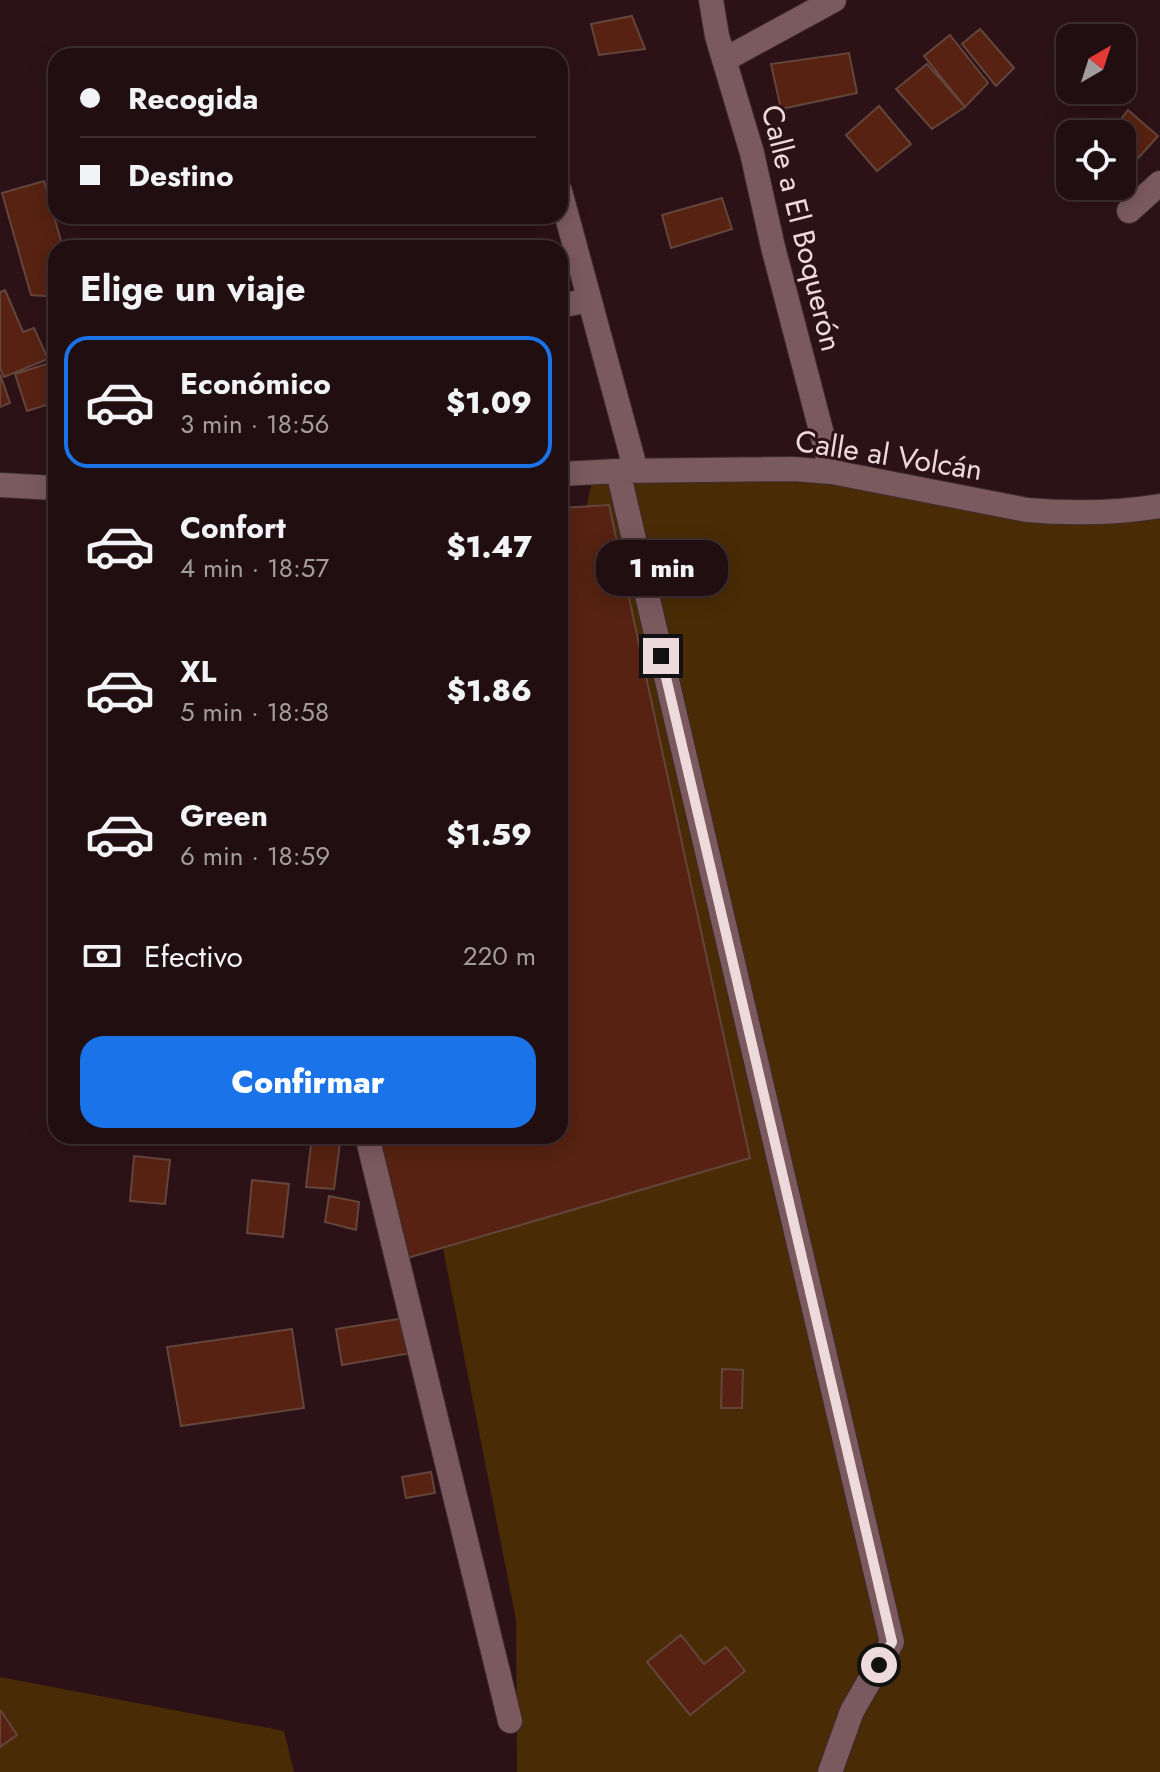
<!DOCTYPE html>
<html lang="es">
<meta charset="utf-8">
<style>
:root{--surface:#210e11;--page:#29171a;--text:#f1f3f6;--muted:#a29c9f;--line:#3e2e31;--accent:#1a73e8}
body{margin:0;font-family:Jost,sans-serif;background:var(--page);color:var(--text);height:100vh;display:flex;flex-direction:column;font-size:30px;white-space:nowrap}
*{box-sizing:border-box;margin:0}
p{font-size:26px;color:var(--muted)}
.icon{flex:none;width:44px;height:44px;fill:none;stroke:currentColor;stroke-width:2;stroke-linecap:round;stroke-linejoin:round}
.map{position:relative;flex:1;overflow:hidden}
.drawer{position:absolute;left:48px;top:240px;width:520px;height:904px;display:flex;flex-direction:column;background:var(--surface);border-radius:24px;box-shadow:0 4px 20px #0003,0 0 0 2px var(--line)}
.drawer>*{flex:none}
.top-card{position:absolute;left:48px;top:48px;width:520px;height:176px;border-radius:24px;box-shadow:0 4px 20px #0003,0 0 0 2px var(--line);display:grid;align-content:center;height:176px;padding:0 32px;background:var(--surface)}
.needle{width:52px;rotate:39deg}
.controls{position:absolute;left:1056px;top:24px;display:grid;gap:16px}
.controls a{display:grid;place-items:center;width:80px;height:80px;border-radius:16px;background:var(--surface);box-shadow:0 4px 20px #0003,0 0 0 2px var(--line);font-size:40px}
.end{position:absolute;width:36px;height:36px;margin:-18px;border:10px solid #eddadc;background:#111;box-shadow:0 0 0 4px #111}
.from{border-radius:50%}
.bubble{position:absolute;height:56px;border-radius:24px;background:var(--surface);box-shadow:0 4px 20px #0003,0 0 0 2px var(--line);font-size:26px;font-weight:800;line-height:56px;text-align:center}
.top-card b{display:flex;align-items:center;gap:28px;height:76px;font-size:30px}
.top-card b+b{border-top:2px solid var(--line)}
.top-card i{width:20px;height:20px;background:var(--text)}
ul{padding:0;list-style:none}
li{display:flex;align-items:center;gap:24px;height:132px;margin:0 16px 12px;padding:0 16px;border:4px solid transparent;border-radius:24px}
li div{flex:1}
li b{display:block;font-size:30px}
li em{font-style:normal;font-weight:800}
li.active{border-color:var(--accent)}
li>.icon{width:72px;height:72px;stroke-width:1.5}
h2{padding:0 32px;font-size:36px;line-height:96px}
.pay{display:flex;align-items:center;gap:20px;height:88px;padding:0 32px;font-size:30px}
.pay p{margin-inline-start:auto}
.button{display:flex;gap:16px;margin-top:auto;padding:16px 32px}
.button a{flex:1;height:92px;border-radius:24px;background:var(--accent);color:#fff;font-size:32px;font-weight:800;line-height:92px;text-align:center}
.map>svg:first-child{display:block}
</style>
<div class="map">
<svg width="1160" height="1772" viewBox="0 0 1160 1772">
<rect width="100%" height="100%" fill="#2c1217"/>
<path fill="#492c06" d="M793,469L1027,510L1160,508V1772H517L516,1620L421,1136H560V629L594,472Z
M0,1677L284,1731L294,1772H0Z"/>
<path fill="#572211" stroke="#63453c" stroke-width="2" d="M632,16L645,49L599,55L591,24Z
M980,29L1014,68L996,86L962,44Z
M950,35L988,83L965,107L924,56Z
M849,53L857,93L781,109L771,64Z
M927,64L965,107L932,129L896,89Z
M879,106L911,144L877,171L846,135Z
M1128,110L1158,136L1131,166L1122,158V134H1110Z
M44,181L63,248H56V297L31,295L2,193Z
M722,198L732,229L671,248L662,215Z
M5,290L23,332L34,328L48,359L4,377L0,368V292Z
M56,361V402L27,411L15,374Z
M0,374L10,403L0,407Z
M609,505L750,1158L404,1259L374,1136H560V508Z
M312,1136H341L334,1189L306,1187Z
M134,1156L170,1160L165,1204L130,1201Z
M252,1180L289,1184L283,1237L247,1233Z
M329,1196L359,1202L356,1230L325,1222Z
M405,1318L411,1353L342,1365L336,1329Z
M292,1329L304,1408L181,1426L167,1347Z
M722,1369L743,1370L742,1408H721Z
M431,1472L435,1493L406,1498L402,1477Z
M681,1635L704,1664L726,1647L745,1671L690,1715L647,1662Z
M1,1711L17,1735L0,1747V1712Z"/>
<g fill="none" stroke-linecap="round" stroke-linejoin="round">
<g stroke="#3f2c2f" stroke-width="26">
<path id="minor" d="M711,0L717,36L752,153L773,247L832,472
M724,60L834,0
M560,191L636,471
M1129,211L1160,183
M560,306L589,300
M618,471L892,1642L852,1711L830,1772
M560,474L618,471L793,469L832,472L1027,510C1072,514 1116,513 1160,506
M0,485L56,488
M367,1136L510,1721"/>
</g>
<use href="#minor" stroke="#7b5a5f" stroke-width="24"/>
</g>
<g fill="none" stroke-linecap="round" stroke-linejoin="round">
<path stroke="#eddadc" stroke-width="10" d="M661,656L892,1642L879,1665"/>
</g>
<g text-anchor="middle" dominant-baseline="central" stroke-width="6" stroke-linejoin="round" paint-order="stroke">
<g font-size="30" fill="#eddadc" stroke="#2c1217">
<text transform="translate(802 228) rotate(76)">Calle a El Boquerón</text>
<text transform="translate(889 455) rotate(9)">Calle al Volcán</text>
</g>
</g>
</svg>
<div class="controls">
<a><svg class="needle" viewBox="-14 -14 28 28"><path d="M0-13l5 13h-10z" fill="#e53935"/><path d="M0 13l5-13h-10z" fill="#a29c9f"/></svg></a>
<a><svg class="icon" aria-label="locate" viewBox="0 0 24 24"><circle cx="12" cy="12" r="6"/><path d="M12 2v4M12 18v4M2 12h4M18 12h4"/></svg></a>
</div>
<i class="end from" style="left:879px;top:1665px"></i>
<i class="end" style="left:661px;top:656px"></i>
<div class="bubble" style="left:596px;top:540px;width:132px">1 min</div>
<div class="top-card">
<b><i class="from"></i>Recogida</b>
<b><i></i>Destino</b>
</div>
<section class="drawer">
<h2>Elige un viaje</h2>
<ul>
<li class="active"><svg class="icon" aria-label="car" viewBox="0 0 24 24"><path d="M5 17H2v-5l4-1 3-4h7l3 4 3 1v5h-3M9 17h6M6 11h13"/><circle cx="7" cy="17" r="2"/><circle cx="17" cy="17" r="2"/></svg><div><b>Económico</b><p>3 min · 18:56</p></div><em>$1.09</em></li>
<li><svg class="icon" aria-label="car" viewBox="0 0 24 24"><path d="M5 17H2v-5l4-1 3-4h7l3 4 3 1v5h-3M9 17h6M6 11h13"/><circle cx="7" cy="17" r="2"/><circle cx="17" cy="17" r="2"/></svg><div><b>Confort</b><p>4 min · 18:57</p></div><em>$1.47</em></li>
<li><svg class="icon" aria-label="car" viewBox="0 0 24 24"><path d="M5 17H2v-5l4-1 3-4h7l3 4 3 1v5h-3M9 17h6M6 11h13"/><circle cx="7" cy="17" r="2"/><circle cx="17" cy="17" r="2"/></svg><div><b>XL</b><p>5 min · 18:58</p></div><em>$1.86</em></li>
<li><svg class="icon" aria-label="car" viewBox="0 0 24 24"><path d="M5 17H2v-5l4-1 3-4h7l3 4 3 1v5h-3M9 17h6M6 11h13"/><circle cx="7" cy="17" r="2"/><circle cx="17" cy="17" r="2"/></svg><div><b>Green</b><p>6 min · 18:59</p></div><em>$1.59</em></li>
</ul>
<div class="pay"><svg class="icon" aria-label="cash" viewBox="0 0 24 24"><path d="M3 7h18v10H3z"/><circle cx="12" cy="12" r="2"/></svg>Efectivo<p>220 m</p></div>
<div class="button"><a>Confirmar</a></div>
</section>
</div>
